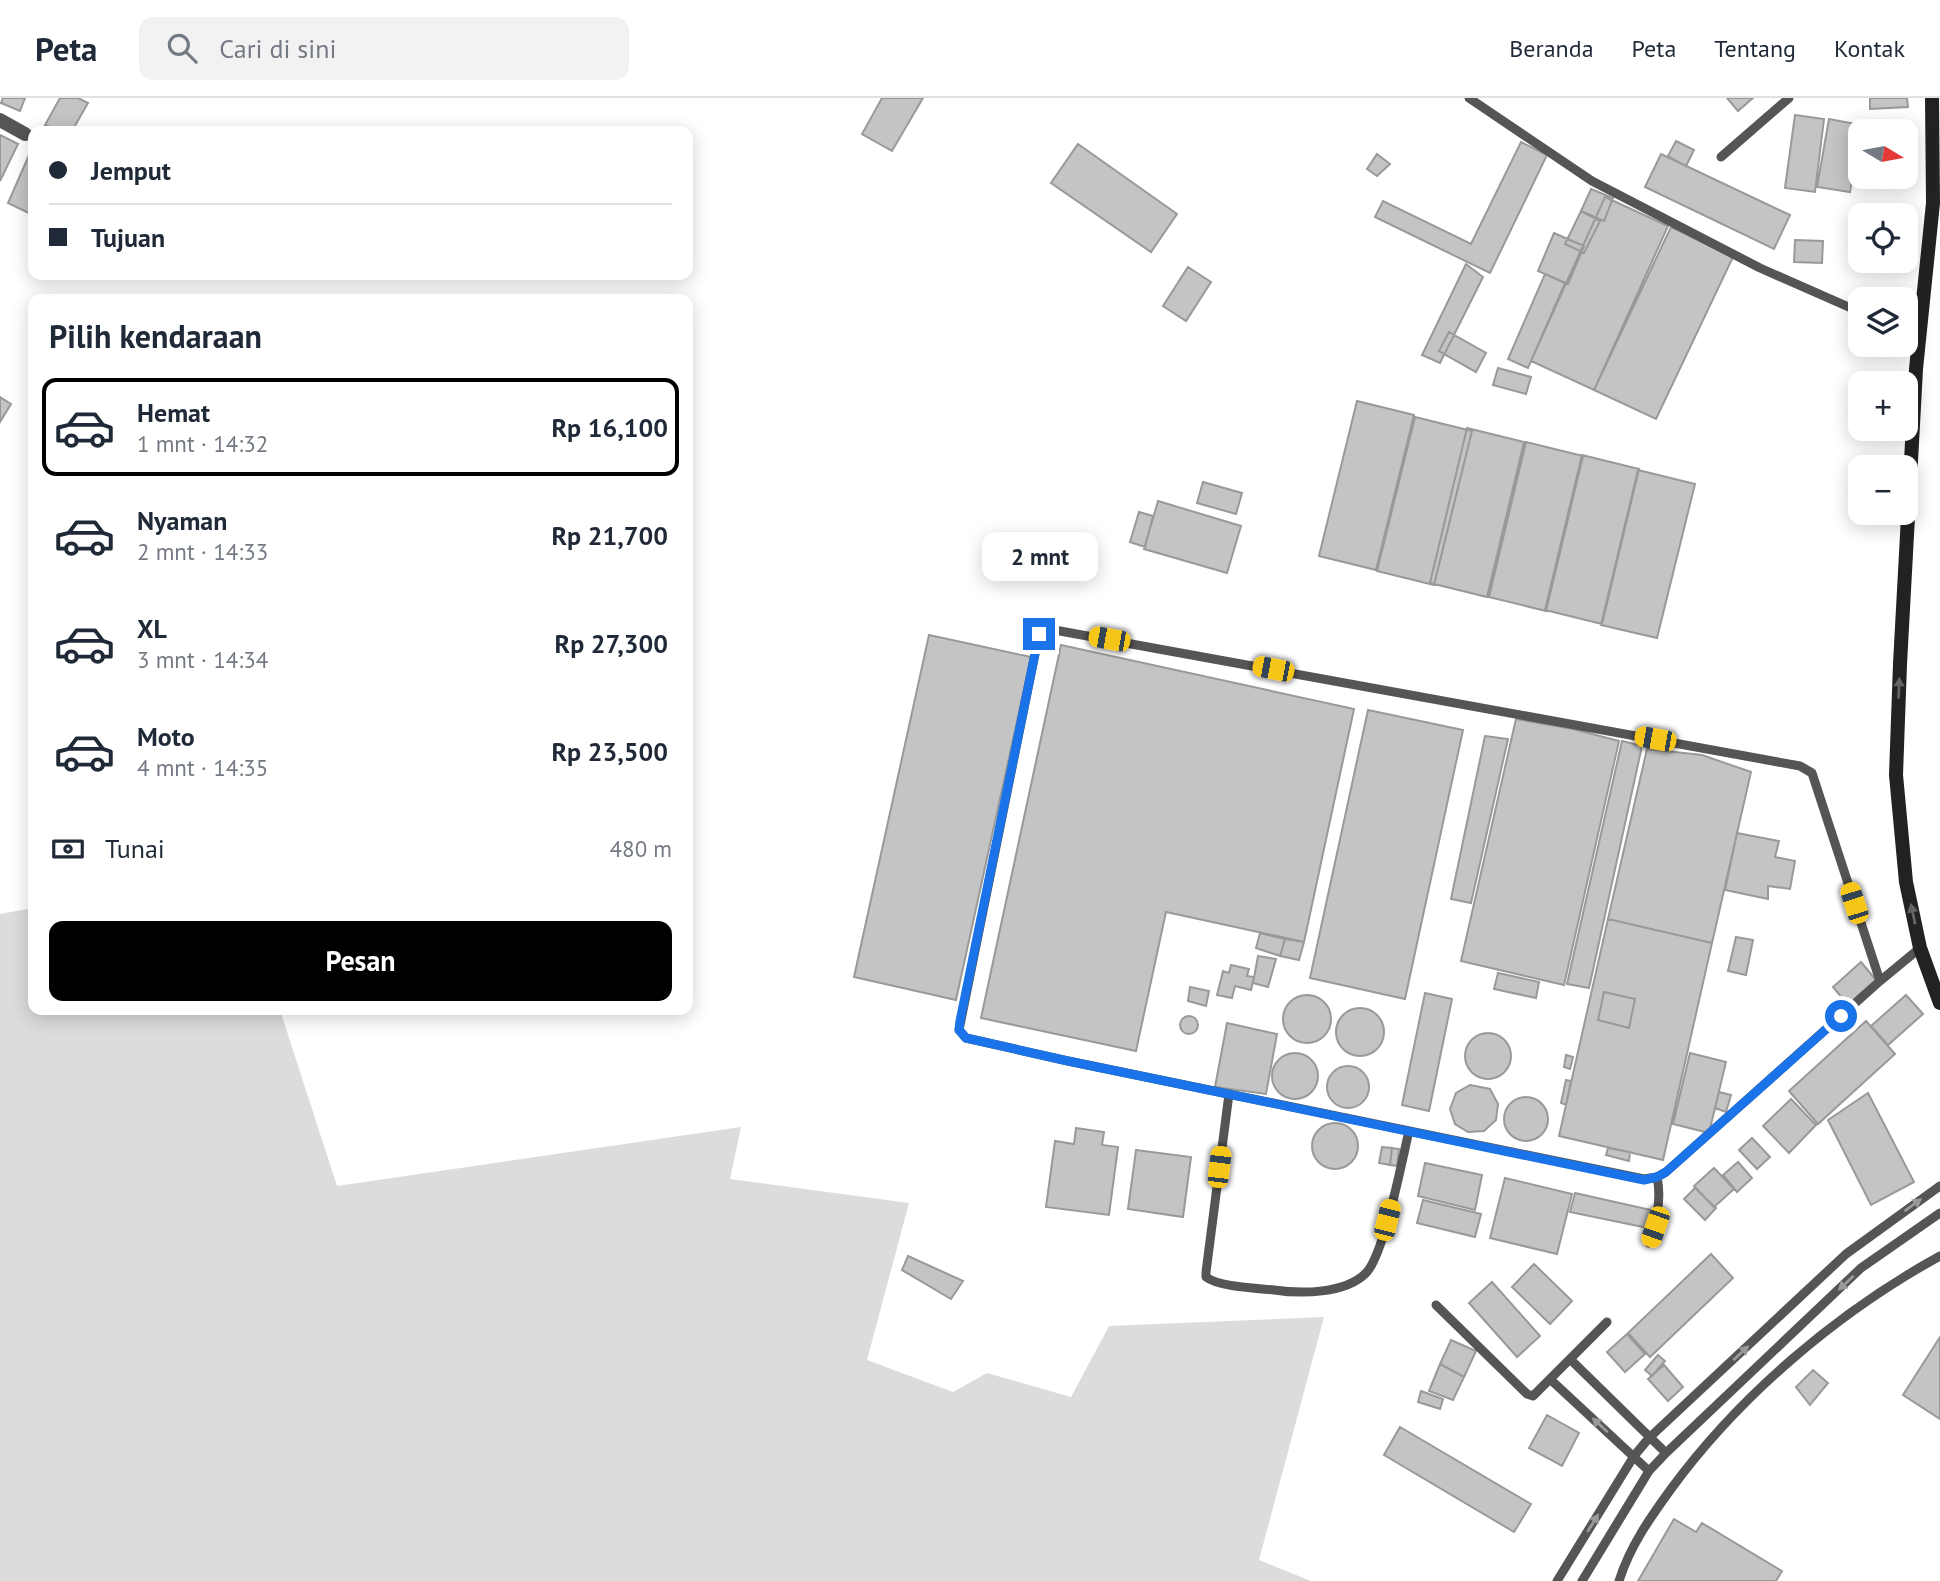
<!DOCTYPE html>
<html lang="id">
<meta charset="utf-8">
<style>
:root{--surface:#fff;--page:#f2f2f3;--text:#1f2937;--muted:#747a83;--line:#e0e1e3;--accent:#000}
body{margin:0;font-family:"PT Sans",sans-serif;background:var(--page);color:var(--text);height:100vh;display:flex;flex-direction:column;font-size:26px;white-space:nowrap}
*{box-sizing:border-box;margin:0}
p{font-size:23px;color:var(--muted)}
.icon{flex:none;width:38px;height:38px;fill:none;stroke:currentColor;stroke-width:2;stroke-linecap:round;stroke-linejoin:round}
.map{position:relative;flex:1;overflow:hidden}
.drawer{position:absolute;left:28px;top:196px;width:665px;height:721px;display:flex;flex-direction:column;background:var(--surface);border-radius:14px;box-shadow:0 4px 18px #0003}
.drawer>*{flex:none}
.banner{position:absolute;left:28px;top:28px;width:665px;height:154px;border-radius:14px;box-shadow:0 4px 18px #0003;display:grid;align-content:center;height:154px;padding:0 21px;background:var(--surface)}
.needle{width:46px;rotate:100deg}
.buttons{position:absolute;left:1848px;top:21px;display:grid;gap:14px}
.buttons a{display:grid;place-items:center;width:70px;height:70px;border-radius:14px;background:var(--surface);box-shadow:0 4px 18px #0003;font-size:35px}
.end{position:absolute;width:32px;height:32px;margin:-16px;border:9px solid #1a73e8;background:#fff;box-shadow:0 0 0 4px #fff}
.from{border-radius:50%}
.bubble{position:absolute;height:49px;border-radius:14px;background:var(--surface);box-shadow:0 4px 18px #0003;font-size:23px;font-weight:700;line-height:49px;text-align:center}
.car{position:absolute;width:21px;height:42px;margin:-21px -10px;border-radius:9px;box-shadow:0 0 5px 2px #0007;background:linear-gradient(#f5c518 24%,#345 0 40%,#f5c518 0 76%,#345 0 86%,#f5c518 0)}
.banner b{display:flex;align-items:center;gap:24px;height:66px;font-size:26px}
.banner b+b{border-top:2px solid var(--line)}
.banner i{width:18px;height:18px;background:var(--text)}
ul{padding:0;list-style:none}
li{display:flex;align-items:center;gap:21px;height:98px;margin:0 14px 10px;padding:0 7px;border:4px solid transparent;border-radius:14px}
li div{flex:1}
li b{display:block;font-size:26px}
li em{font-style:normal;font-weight:700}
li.active{border-color:var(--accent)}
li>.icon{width:63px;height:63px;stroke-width:1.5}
h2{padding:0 21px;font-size:32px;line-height:84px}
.pay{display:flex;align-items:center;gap:18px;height:77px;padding:0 21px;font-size:26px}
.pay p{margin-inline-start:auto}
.primary-button{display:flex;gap:14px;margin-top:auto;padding:14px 21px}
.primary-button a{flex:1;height:80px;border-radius:14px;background:var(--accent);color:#fff;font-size:28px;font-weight:700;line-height:80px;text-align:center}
header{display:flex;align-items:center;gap:42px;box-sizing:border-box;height:98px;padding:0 35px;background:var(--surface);border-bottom:2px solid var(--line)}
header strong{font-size:33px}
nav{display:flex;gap:38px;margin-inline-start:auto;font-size:24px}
.search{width:490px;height:63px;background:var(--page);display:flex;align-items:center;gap:18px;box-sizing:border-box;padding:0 24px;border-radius:14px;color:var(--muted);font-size:26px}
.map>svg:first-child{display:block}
</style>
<header>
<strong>Peta</strong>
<div class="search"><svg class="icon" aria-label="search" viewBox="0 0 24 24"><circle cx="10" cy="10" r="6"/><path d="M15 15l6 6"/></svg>Cari di sini</div>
<nav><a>Beranda</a><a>Peta</a><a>Tentang</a><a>Kontak</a></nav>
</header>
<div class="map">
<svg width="1940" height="1483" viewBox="0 0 1940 1483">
<rect width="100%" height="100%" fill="#fff"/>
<path fill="#dcdcdc" d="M33,810V912H280L337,1088L741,1029L730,1081L909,1105L867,1262L953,1294L987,1275L1071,1299L1109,1228L1324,1219L1259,1462L1311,1483H0V816Z"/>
<path fill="#c4c4c4" stroke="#999" stroke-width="2" d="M3,0H25L20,13L1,5Z
M60,0H78L88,5L72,33H57L45,27Z
M882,0H923L892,53L862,36Z
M1727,0H1753L1738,13Z
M1870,0H1907L1908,9L1870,11Z
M1795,17L1824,21L1815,94L1785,90Z
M1829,21L1861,27L1850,94L1817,89Z
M0,37L18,46L0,83Z
M1676,43L1694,52L1686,68L1668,58Z
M1521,44L1547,57L1490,175L1375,119L1383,103L1471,146Z
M1078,46L1177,116L1151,154L1051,85Z
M33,48V104L29,115L8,105Z
M1377,56L1390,66L1377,78L1367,71Z
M1661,56L1790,117L1774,151L1645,89Z
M1591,91L1613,100L1604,123L1581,113Z
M1605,99L1668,128L1594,292L1531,263Z
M1581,113L1600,123L1584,155L1565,146Z
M1671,129L1733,159L1656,321L1594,292Z
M1554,135L1584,148L1568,186L1538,173Z
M1795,142L1823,143L1822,165L1794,164Z
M1466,166L1483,179L1440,265L1422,257Z
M1188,169L1211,184L1186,223L1163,208Z
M1545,176L1565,185L1528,270L1508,261Z
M1449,234L1486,255L1476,274L1439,253Z
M1498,270L1531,279L1526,296L1493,287Z
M0,299L11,306L0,324Z
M1357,303L1414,317L1376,472L1319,458Z
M1415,319L1472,333L1434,487L1377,473Z
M1467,330L1524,344L1487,499L1430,485Z
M1526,344L1583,358L1546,513L1489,499Z
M1582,357L1639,371L1602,526L1545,512Z
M1873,362L1893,364L1892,369H1873Z
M1638,372L1695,386L1657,540L1601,527Z
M1203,384L1242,395L1236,416L1197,405Z
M1158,403L1241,428L1227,475L1144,451Z
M1139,414L1153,418L1145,449L1130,444Z
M929,537L1031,559L956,902L854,879Z
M1061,547L1354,611L1304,844L1166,814L1136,953L981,920Z
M1368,612L1463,632L1405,901L1310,880Z
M1516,621L1573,631L1619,643L1564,887L1461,863Z
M1485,638L1508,641L1471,805L1451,801Z
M1622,643L1642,648L1589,890L1567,886Z
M1647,651L1702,657L1751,674L1712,845L1608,821Z
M1737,735L1779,743L1775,759L1795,763L1790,791L1768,788V801L1725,792Z
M1608,821L1712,845L1663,1062L1559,1038Z
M1260,835L1285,841L1280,858L1256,850Z
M1736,839L1753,842L1746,877L1728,873Z
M1285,841L1304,844L1299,862L1280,858Z
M1258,858L1276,861L1268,889L1253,885Z
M1861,864L1876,882L1848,907L1833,889Z
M1231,867L1249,871L1247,878L1254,879L1251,892L1235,888L1232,900L1217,897L1223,873L1229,875Z
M1498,875L1539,884L1536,900L1494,891Z
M1190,889L1209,893L1206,908L1188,903Z
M1604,894L1635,901L1629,930L1598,922Z
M1425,895L1452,901L1429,1013L1402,1007Z
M1906,897L1923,916L1888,947L1871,928Z
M1283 921a24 24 0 1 1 48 0a24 24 0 1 1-48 0Z
M1336 934a24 24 0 1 1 48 0a24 24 0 1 1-48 0Z
M1180 927a9 9 0 1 1 18 0a9 9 0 1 1-18 0Z
M1866,923L1895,956L1818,1026L1789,993Z
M1227,925L1277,936L1266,996L1215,989Z
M1465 958a23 23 0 1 1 46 0a23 23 0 1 1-46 0Z
M1272 978a23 23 0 1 1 46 0a23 23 0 1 1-46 0Z
M1690,955L1726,964L1709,1035L1673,1026Z
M1566,957L1573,959L1570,971L1564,969Z
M1327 989a21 21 0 1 1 42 0a21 21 0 1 1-42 0Z
M1566,982L1571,983L1566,1007L1561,1005Z
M1470,987L1490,991L1498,1006L1496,1022L1484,1033L1468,1034L1455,1026L1450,1011L1456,995Z
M1719,994L1731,997L1726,1014L1715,1010Z
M1868,995L1914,1084L1871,1107L1828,1022Z
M1504 1021a22 22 0 1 1 44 0a22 22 0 1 1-44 0Z
M1791,1001L1816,1027L1789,1055L1763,1028Z
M1312 1048a23 23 0 1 1 46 0a23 23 0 1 1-46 0Z
M1076,1030L1104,1034L1102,1047L1118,1049L1109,1117L1046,1109L1055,1043L1074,1046Z
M1752,1040L1770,1059L1757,1071L1739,1052Z
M1382,1049L1392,1050L1390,1067L1379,1065Z
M1392,1050L1399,1051L1397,1068L1390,1067Z
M1608,1050L1630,1054L1629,1063L1606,1057Z
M1136,1052L1191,1059L1183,1119L1128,1111Z
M1738,1064L1752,1080L1737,1094L1723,1077Z
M1425,1065L1482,1077L1475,1112L1418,1098Z
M1714,1070L1734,1091L1714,1109L1694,1088Z
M1505,1080L1572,1096L1557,1156L1490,1140Z
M1695,1090L1716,1110L1705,1122L1684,1101Z
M1575,1095L1651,1112L1648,1130L1570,1114Z
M1423,1102L1481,1116L1475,1139L1417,1125Z
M1711,1156L1733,1180L1650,1259L1628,1235Z
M908,1158L963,1183L951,1201L902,1172Z
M1534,1166L1572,1203L1550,1226L1512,1189Z
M1492,1184L1540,1238L1517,1259L1469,1205Z
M1627,1236L1645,1256L1625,1274L1607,1254Z
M1940,1239V1321L1903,1297Z
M1451,1242L1476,1253L1464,1279L1440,1266Z
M1658,1257L1665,1263L1652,1278L1645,1272Z
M1440,1266L1464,1279L1453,1302L1429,1293Z
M1664,1267L1683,1289L1668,1303L1648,1281Z
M1813,1272L1828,1285L1810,1307L1796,1289Z
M1421,1293L1443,1301L1440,1311L1418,1304Z
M1547,1317L1579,1335L1562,1368L1529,1350Z
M1400,1329L1531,1406L1514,1434L1384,1357Z
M1674,1421L1696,1434L1702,1425L1782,1473L1776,1483H1638Z"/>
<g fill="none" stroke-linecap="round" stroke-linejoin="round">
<path stroke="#555" stroke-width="9" d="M1469,0L1592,83L1760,170L1860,214
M1721,59L1789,0
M1906,235L1920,241
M1880,883L1666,1074L1657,1079L1644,1081L1068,963L966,940L959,932L1039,536L1043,531H1049L1800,668L1812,675L1880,883L1920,850
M1229,996L1206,1174V1179C1219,1189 1256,1190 1274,1192C1301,1196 1345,1196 1366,1175C1384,1157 1402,1062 1409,1033
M1649,1145C1656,1124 1662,1102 1657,1079
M1436,1207L1527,1296L1533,1298L1607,1224
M1571,1262L1666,1355
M1551,1282L1649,1373
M1557,1483L1634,1358L1649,1340L1846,1156L1940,1088
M1582,1483L1649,1373L1666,1355L1861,1170L1940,1115
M1619,1483C1630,1448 1650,1420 1671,1391C1740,1297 1838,1214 1940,1158"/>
<path stroke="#555" stroke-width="14" d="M0,22L25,36"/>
<path stroke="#222" stroke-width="14" d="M1932,0L1933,105L1916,271L1900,566L1896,677L1906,784L1920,850L1940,905"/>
</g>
<defs><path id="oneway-solid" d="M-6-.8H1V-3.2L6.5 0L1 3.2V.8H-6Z" transform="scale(1.75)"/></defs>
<g fill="#646464">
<use href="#oneway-solid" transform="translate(1899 590) rotate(-88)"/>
<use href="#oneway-solid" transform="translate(1913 816) rotate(-102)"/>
</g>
<g fill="#999">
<use href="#oneway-solid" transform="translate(1913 1107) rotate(-36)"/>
<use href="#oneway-solid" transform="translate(1846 1185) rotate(137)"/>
<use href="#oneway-solid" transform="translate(1741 1255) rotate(-43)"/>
<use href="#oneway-solid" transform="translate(1600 1327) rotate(-137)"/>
<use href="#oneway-solid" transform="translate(1593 1425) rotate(-58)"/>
</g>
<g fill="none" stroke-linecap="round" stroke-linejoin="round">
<path stroke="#1a73e8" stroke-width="9" d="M1039,536L960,923L959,932L966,940L1068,963L1644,1082L1657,1079L1666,1074L1841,918"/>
</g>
</svg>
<div class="buttons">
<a><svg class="needle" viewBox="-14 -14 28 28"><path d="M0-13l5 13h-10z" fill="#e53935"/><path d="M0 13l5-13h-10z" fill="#747a83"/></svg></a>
<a><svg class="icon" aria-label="locate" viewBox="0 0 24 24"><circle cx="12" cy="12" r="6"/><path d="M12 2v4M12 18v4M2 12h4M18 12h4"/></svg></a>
<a><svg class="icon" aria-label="layers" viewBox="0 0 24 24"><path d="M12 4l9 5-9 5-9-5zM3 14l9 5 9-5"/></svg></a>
<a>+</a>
<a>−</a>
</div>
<i class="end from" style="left:1841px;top:918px"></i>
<i class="end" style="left:1039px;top:536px"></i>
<div class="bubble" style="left:982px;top:434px;width:116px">2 mnt</div>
<i class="car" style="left:1109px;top:541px;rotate:280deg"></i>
<i class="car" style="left:1273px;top:571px;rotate:281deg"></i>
<i class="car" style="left:1655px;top:641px;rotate:280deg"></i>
<i class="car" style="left:1854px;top:805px;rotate:342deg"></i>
<i class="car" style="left:1219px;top:1069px;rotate:7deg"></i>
<i class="car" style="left:1387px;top:1122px;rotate:14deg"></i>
<i class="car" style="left:1655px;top:1129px;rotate:199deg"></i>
<div class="banner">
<b><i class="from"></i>Jemput</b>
<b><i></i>Tujuan</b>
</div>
<section class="drawer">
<h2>Pilih kendaraan</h2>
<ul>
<li class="active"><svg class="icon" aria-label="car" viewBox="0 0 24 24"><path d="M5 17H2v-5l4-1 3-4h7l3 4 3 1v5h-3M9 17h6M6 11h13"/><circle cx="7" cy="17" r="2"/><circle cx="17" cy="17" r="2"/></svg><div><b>Hemat</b><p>1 mnt · 14:32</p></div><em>Rp 16,100</em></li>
<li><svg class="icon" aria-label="car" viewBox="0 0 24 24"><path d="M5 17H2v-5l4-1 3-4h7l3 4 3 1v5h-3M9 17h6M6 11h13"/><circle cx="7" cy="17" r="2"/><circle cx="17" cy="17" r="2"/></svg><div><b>Nyaman</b><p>2 mnt · 14:33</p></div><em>Rp 21,700</em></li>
<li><svg class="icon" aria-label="car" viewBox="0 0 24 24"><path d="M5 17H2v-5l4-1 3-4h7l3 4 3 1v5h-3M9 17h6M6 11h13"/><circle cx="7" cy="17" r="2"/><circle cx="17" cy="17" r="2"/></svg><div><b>XL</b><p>3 mnt · 14:34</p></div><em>Rp 27,300</em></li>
<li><svg class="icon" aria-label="car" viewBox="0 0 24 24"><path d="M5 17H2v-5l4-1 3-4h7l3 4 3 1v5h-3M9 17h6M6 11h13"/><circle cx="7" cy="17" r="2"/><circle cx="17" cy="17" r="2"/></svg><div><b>Moto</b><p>4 mnt · 14:35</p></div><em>Rp 23,500</em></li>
</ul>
<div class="pay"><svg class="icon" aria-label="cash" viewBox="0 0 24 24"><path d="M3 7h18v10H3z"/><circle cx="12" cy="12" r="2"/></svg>Tunai<p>480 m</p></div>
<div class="primary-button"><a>Pesan</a></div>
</section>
</div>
